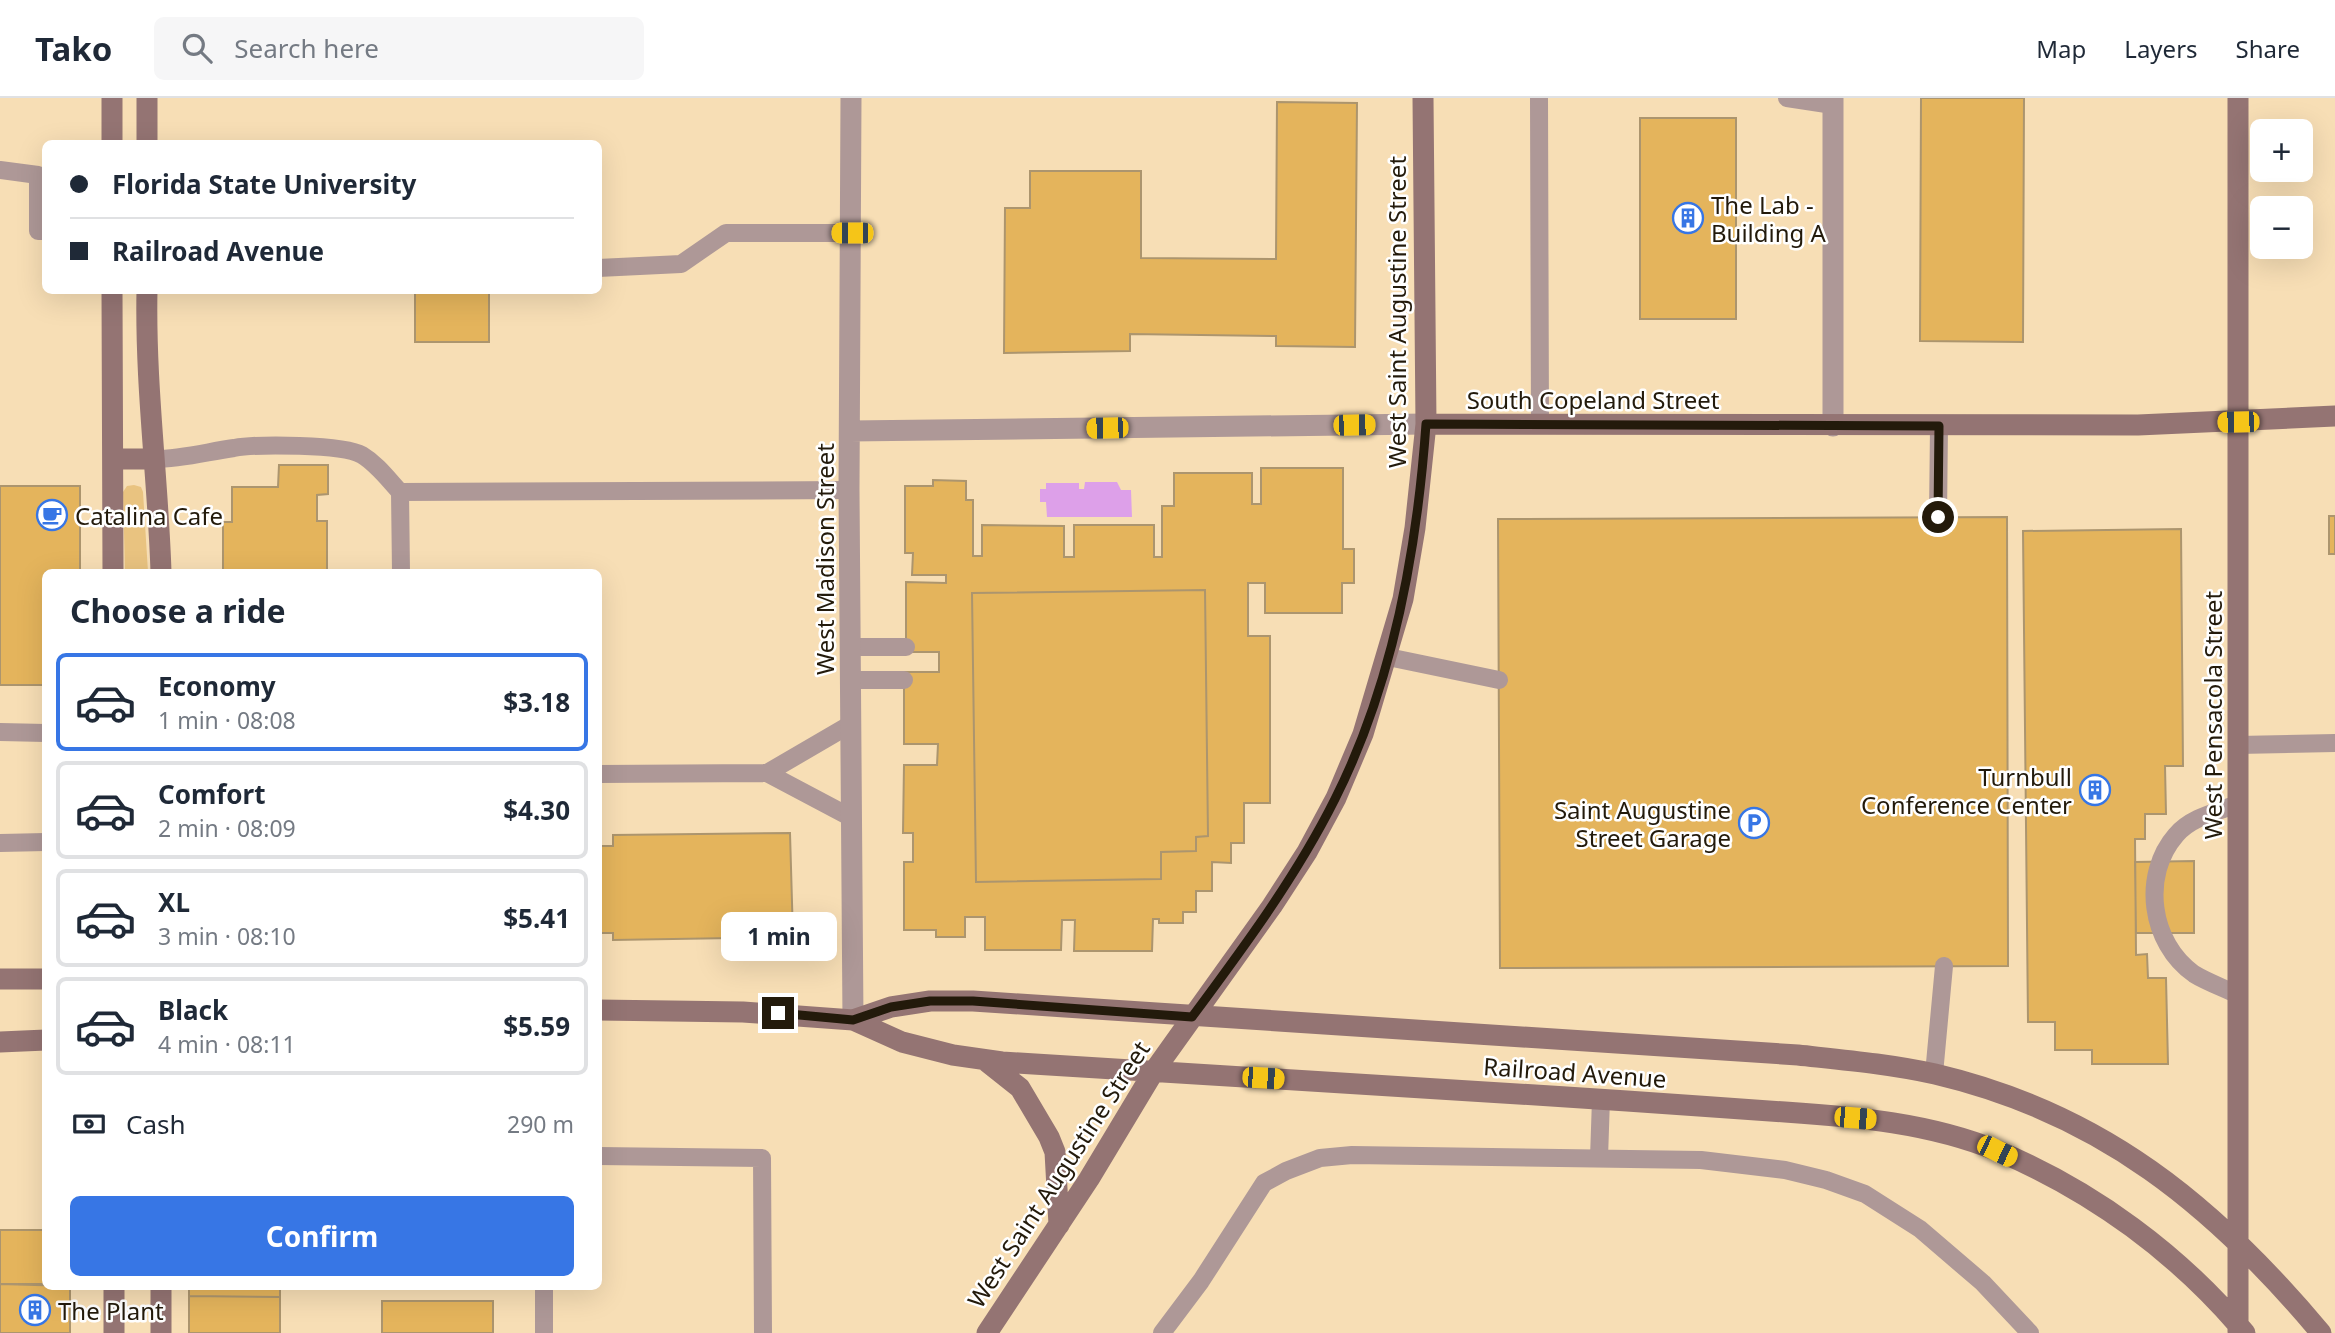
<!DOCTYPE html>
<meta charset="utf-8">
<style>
:root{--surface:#fff;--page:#f6f6f7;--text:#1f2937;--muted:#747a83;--line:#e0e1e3;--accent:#3776e5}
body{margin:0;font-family:"Noto Sans",sans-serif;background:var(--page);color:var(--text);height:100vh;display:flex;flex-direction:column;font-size:26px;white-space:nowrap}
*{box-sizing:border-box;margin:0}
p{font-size:23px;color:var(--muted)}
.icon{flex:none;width:38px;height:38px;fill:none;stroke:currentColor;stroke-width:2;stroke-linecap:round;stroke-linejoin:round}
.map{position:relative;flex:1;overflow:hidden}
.side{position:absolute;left:42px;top:471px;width:560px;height:721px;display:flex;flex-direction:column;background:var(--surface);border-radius:10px;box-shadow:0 7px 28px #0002}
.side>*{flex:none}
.guide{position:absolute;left:42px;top:42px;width:560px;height:154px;border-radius:10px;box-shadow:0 7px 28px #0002;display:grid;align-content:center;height:154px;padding:0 28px;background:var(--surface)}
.tools{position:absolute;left:2250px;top:21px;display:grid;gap:14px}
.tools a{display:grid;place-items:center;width:63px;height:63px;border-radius:10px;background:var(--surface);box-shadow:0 7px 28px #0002;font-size:35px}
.end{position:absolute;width:32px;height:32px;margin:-16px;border:9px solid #231a0b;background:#fff;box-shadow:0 0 0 4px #fff}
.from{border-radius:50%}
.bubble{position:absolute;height:49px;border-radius:10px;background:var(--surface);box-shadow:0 7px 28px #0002;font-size:23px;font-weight:700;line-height:49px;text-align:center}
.car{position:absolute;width:21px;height:42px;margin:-21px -10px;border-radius:9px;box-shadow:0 0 5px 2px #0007;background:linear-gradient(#f5c518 24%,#345 0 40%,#f5c518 0 76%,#345 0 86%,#f5c518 0)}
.guide b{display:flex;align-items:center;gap:24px;height:66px;font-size:26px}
.guide b+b{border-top:2px solid var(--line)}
.guide i{width:18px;height:18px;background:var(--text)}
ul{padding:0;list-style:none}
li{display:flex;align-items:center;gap:21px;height:98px;margin:0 14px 10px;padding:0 14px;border:4px solid var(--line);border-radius:10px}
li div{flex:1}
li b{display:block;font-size:26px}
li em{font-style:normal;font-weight:700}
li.selected{border-color:var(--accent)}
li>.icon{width:63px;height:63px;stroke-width:1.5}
h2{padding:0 28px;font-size:32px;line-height:84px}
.pay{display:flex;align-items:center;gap:18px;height:77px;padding:0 28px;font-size:26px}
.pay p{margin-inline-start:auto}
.primary-button{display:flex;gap:14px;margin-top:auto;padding:14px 28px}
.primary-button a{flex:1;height:80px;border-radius:10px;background:var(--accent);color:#fff;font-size:28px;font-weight:700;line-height:80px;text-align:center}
header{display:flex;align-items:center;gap:42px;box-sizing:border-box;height:98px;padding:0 35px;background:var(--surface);border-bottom:2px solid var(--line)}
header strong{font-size:33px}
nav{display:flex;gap:38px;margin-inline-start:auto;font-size:24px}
.search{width:490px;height:63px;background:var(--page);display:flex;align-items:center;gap:18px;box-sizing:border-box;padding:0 24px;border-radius:10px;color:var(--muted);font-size:26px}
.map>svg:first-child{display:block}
</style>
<header>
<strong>Tako</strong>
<div class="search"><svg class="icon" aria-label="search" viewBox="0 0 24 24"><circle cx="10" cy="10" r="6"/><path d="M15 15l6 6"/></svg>Search here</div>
<nav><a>Map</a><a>Layers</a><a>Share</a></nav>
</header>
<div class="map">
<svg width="2335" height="1235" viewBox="0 0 2335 1235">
<rect width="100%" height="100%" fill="#f7deb5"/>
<path fill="#e9c380" d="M134,387L141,389L143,394L148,474H125L123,394L127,388Z"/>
<path fill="#dda0e9" d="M1085,384H1117L1121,392H1131L1132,419H1047L1046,404H1040V391H1046V385H1079V391H1084Z"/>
<path fill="#e4b45c" stroke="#ac956e" stroke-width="2" fill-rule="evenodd" d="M1921,0H2024L2023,244L1920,243Z
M1277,4L1357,5L1355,249L1276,248V238L1130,236V253L1004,255L1005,110H1030V73H1141V160L1276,161Z
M1640,20H1736V221H1640Z
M415,192H489V244H415Z
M279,367H328V396L317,397V423H327V474H223V424H232V389H278Z
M1261,370H1343V451H1354V485H1342V515H1265V485H1248V538H1270V705H1244V745H1231V765L1212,764V793H1196V814H1183V825H1159V821H1153L1152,853H1074L1075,822H1062L1061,852H985V819H965V839H936V832H904V764H913V735H903L904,667H937L938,646H904V574H939V554H906V484L946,485V477H912L913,455H905V388H933V382L966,383V402H973V458H982V427L1064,428V459H1074V427H1154V459H1162V408H1174V375H1252V406H1261ZM1205,492L1208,738L1196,739V753L1161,754V781L976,784L972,495Z
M0,388H80V474H46V587H0Z
M2329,418H2335V456H2329Z
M2007,419L2008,868L1500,870L1498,421Z
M2181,431L2183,668H2165L2166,716H2145V741H2135L2136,857L2147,856L2148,880H2166L2168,966H2092V952H2055V924H2028L2023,433Z
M1205,492L1208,738L1196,739V753L1161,754V781L976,784L972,495Z
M790,735L793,839L613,842V835H598V748H613V737Z
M2194,763V835H2136L2135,764Z
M0,1132H46V1186H0Z
M0,1186L70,1188V1235H0Z
M189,1188H280V1199L189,1198Z
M189,1198L280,1199V1235H189Z
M382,1203H493V1235H382Z"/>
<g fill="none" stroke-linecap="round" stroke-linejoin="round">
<path stroke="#ae9897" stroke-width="18" d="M1539,0L1540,327
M1787,0L1833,7
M0,72L38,77V133H46
M598,170L681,166L726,135H852
M154,361C183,361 206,354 234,350C257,346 343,346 362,357C377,366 388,381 400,394
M1938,419L1939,328
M401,474L400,394L849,392
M850,549H906
M1388,559L1499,582
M850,582H904
M0,634L46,635
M2238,647L2335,645
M767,675L852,720
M598,676L767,675L851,626
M2238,706C2217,714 2191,719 2176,737C2141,777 2150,845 2194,876C2207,884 2224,890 2238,897
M0,745L46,744
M1934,976L1944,868
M598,1058L762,1060L763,1235
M1599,1060L1601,1001
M544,1235V1188
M1162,1235L1201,1183L1264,1085L1286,1073L1320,1060L1352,1057L1701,1062L1785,1072L1826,1082L1865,1096L1920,1131L1983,1185L2030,1235"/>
<path stroke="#ae9897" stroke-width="21" d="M851,0L849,392L853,922
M1833,0V328
M850,333L1426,326"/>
<path stroke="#947473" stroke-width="21" d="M112,0V46
M147,0V46
M2238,0V1233
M112,192L113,474
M147,192C145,287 158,380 161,474
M1426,326L2138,327L2335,318
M113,361H154
M0,881H46
M598,912L743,914L853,922L902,944L953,957L1002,964C1211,977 1419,989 1627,1003C1680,1007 1732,1010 1785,1014C1857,1019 1930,1025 1998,1053C2093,1093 2179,1156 2245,1235
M853,922L891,909L930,903H973L1798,957C1844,962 1890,966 1935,976C2101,1015 2214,1107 2321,1235
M0,944L46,942
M986,963L1020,990L1049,1039L1055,1054L1059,1127
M114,1188V1235
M161,1235V1188
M987,1235L1089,1081L1154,973L1272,808L1307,754L1336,700L1363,636L1403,501L1415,430L1426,326L1423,0"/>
</g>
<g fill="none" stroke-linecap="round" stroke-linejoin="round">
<path stroke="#231a0b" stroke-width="9" d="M778,915L853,922L891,909L930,903H973L1192,919C1244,849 1296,779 1335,701C1393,586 1417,454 1426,326L1939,328L1938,419"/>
</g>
<defs>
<g id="building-ring" transform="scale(1.575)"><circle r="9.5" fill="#fff" stroke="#3776e5" stroke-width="1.5"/><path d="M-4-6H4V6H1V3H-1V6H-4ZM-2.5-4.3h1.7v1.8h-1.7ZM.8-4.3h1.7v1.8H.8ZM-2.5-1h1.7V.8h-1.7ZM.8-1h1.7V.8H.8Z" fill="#3776e5"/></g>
<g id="cafe-ring" transform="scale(1.575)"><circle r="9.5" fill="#fff" stroke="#3776e5" stroke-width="1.5"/><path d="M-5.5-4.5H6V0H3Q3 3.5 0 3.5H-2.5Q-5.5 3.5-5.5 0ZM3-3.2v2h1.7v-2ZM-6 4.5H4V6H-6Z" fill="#3776e5"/></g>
<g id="parking-ring" transform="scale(1.575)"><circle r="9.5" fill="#fff" stroke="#3776e5" stroke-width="1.5"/><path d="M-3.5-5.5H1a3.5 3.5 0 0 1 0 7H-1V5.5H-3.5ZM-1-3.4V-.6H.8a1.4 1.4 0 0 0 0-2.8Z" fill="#3776e5"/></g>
</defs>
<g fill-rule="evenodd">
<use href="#building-ring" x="1688" y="120"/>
<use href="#cafe-ring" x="52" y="417"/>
<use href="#building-ring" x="2095" y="692"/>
<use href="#parking-ring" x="1754" y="725"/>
<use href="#building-ring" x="35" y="1212"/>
</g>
<g text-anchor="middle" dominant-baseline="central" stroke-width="5" stroke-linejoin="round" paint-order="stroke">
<g font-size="24" fill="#231a0b" stroke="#fff" text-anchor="start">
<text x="1711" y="106">The Lab -<tspan x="1711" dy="28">Building A</tspan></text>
<text x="75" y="417">Catalina Cafe</text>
<text x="2072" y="678" text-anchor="end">Turnbull<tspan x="2072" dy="28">Conference Center</tspan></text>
<text x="1731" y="711" text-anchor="end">Saint Augustine<tspan x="1731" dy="28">Street Garage</tspan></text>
<text x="58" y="1212">The Plant</text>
</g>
<g font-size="24" fill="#231a0b" stroke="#fff">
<text transform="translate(1396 214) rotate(-90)">West Saint Augustine Street</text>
<text x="1593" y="301">South Copeland Street</text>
<text transform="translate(824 461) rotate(-90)">West Madison Street</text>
<text transform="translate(2212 617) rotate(-90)">West Pensacola Street</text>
<text transform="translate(1575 974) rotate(4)">Railroad Avenue</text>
<text transform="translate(1058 1076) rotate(-57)">West Saint Augustine Street</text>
</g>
</g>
</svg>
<div class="tools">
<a>+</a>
<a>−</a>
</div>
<i class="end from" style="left:1938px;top:419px"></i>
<i class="end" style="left:778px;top:915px"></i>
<div class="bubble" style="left:721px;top:814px;width:116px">1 min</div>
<i class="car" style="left:852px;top:135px;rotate:270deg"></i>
<i class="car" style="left:2238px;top:324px;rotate:269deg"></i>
<i class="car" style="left:1354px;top:327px;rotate:89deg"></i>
<i class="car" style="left:1107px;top:330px;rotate:269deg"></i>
<i class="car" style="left:1263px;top:980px;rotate:94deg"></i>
<i class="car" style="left:1855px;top:1020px;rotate:95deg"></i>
<i class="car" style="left:1997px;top:1053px;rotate:116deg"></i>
<div class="guide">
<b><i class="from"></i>Florida State University</b>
<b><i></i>Railroad Avenue</b>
</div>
<section class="side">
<h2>Choose a ride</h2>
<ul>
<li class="selected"><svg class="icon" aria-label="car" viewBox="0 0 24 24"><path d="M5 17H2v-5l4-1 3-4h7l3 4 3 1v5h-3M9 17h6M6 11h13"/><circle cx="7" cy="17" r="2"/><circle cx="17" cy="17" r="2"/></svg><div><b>Economy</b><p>1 min · 08:08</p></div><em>$3.18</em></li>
<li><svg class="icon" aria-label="car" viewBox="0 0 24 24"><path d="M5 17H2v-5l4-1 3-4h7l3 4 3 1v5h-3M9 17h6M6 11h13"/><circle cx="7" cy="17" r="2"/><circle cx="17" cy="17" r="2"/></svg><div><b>Comfort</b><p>2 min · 08:09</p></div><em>$4.30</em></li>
<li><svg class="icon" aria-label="car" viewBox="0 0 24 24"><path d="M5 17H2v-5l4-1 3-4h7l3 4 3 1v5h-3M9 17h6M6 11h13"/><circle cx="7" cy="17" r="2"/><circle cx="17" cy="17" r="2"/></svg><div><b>XL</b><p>3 min · 08:10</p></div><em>$5.41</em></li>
<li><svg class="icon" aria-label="car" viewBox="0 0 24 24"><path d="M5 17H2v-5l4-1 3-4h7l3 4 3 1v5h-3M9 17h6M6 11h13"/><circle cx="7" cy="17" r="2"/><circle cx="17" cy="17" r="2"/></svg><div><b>Black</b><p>4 min · 08:11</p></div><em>$5.59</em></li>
</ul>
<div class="pay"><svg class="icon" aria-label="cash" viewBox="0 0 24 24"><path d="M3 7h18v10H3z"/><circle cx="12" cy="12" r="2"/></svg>Cash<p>290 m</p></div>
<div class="primary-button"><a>Confirm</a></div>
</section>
</div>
